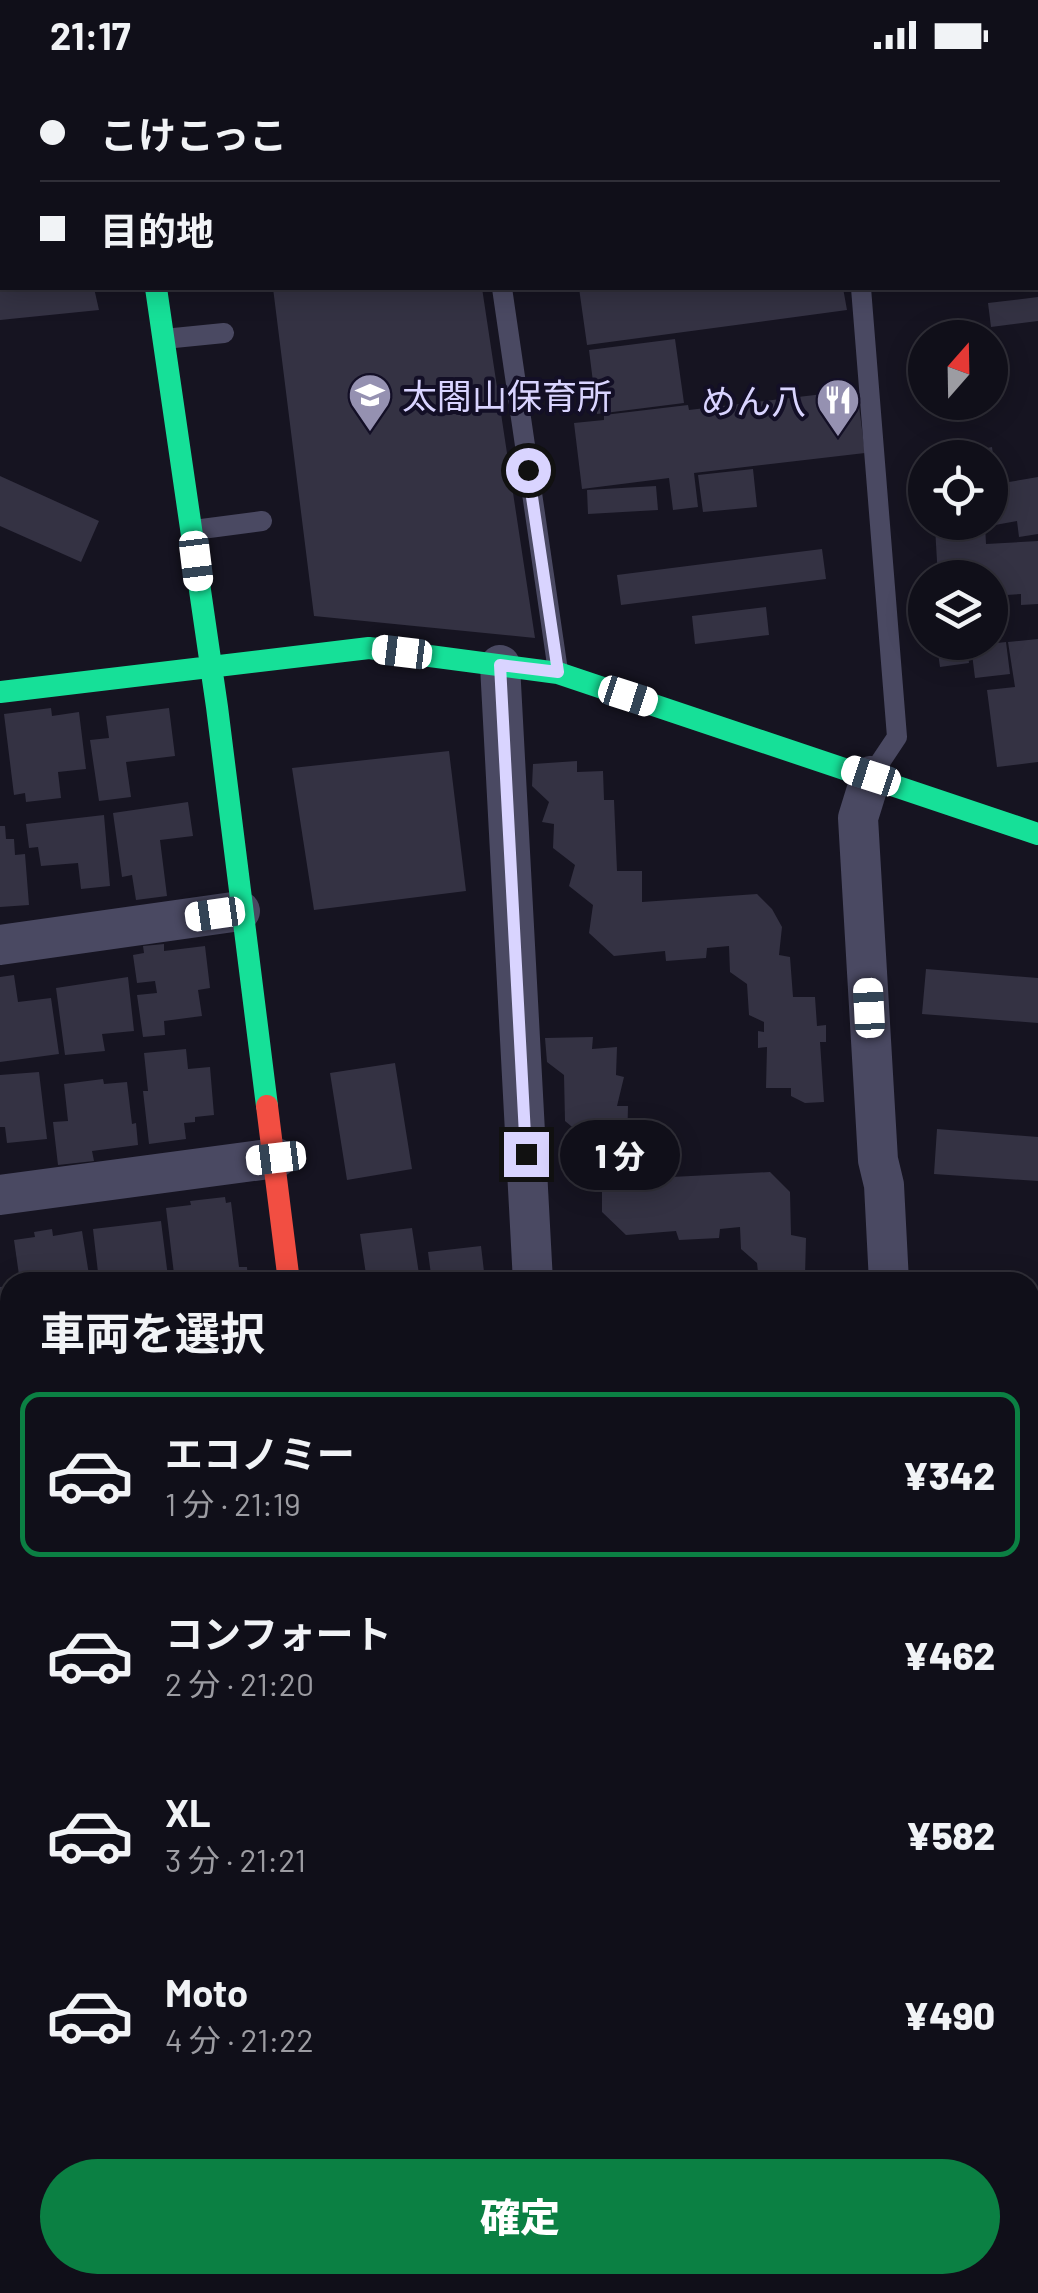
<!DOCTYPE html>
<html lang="ja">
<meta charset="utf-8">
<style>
:root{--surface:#100f19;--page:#191822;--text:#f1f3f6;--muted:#9c9ca2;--line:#302f38;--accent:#0b8043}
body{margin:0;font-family:Barlow,"Noto Sans JP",sans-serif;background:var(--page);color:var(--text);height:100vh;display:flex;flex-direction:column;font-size:38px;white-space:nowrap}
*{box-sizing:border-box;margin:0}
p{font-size:32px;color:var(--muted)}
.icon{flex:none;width:55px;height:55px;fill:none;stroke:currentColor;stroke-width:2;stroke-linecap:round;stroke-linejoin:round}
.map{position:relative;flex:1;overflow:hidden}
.sheet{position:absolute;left:0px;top:1202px;width:1040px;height:1022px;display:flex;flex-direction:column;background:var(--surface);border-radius:30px 30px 0 0;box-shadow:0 5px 25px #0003,0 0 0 2px var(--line)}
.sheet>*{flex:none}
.top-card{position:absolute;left:0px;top:0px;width:1040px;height:220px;box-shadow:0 5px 25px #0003,0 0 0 2px var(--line);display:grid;align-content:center;height:220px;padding:0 40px;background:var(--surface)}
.needle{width:65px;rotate:20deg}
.fabs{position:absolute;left:908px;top:250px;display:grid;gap:20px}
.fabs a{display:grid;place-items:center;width:100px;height:100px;border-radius:50%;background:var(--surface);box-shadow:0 5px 25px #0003,0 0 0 2px var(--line);font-size:50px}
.end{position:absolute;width:45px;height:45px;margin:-22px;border:12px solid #d9d4ff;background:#111;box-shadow:0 0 0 5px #111}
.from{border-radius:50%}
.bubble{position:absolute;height:70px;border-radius:35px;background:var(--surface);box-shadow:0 5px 25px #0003,0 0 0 2px var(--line);font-size:32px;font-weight:800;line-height:70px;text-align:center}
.car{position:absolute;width:30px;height:60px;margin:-30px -15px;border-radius:12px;box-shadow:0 0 8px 2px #0007;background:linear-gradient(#fff 24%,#345 0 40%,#fff 0 76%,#345 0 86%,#fff 0)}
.top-card b{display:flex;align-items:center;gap:35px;height:95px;font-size:38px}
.top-card b+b{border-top:2px solid var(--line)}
.top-card i{width:25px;height:25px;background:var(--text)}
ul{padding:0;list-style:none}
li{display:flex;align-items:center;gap:30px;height:165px;margin:0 20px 15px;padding:0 20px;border:5px solid transparent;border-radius:20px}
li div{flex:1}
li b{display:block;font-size:38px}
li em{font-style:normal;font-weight:800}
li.selected{border-color:var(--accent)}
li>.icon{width:90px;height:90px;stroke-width:1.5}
h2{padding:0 40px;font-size:45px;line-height:120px}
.cta{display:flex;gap:20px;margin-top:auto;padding:20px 40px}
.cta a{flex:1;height:115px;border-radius:60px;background:var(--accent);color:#fff;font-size:40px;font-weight:800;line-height:115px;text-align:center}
.status{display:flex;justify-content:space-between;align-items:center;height:70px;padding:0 50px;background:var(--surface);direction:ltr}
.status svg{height:28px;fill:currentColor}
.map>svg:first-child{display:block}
</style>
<div class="status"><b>21:17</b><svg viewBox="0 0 49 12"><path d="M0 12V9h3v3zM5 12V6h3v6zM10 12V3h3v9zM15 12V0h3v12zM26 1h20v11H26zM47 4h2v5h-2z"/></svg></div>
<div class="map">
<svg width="1038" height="2223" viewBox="0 0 1038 2223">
<rect width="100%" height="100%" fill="#161421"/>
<path fill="#343243" d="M0,218H94L99,240L0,250Z
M273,218H482L535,568L314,546Z
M579,218H843L847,240L587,275Z
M1038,227V251L991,257L988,233Z
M675,269L684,333L597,344L589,280Z
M925,277V304H923L918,278Z
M857,320L865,383L694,403L698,437L673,440L669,408L582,419L574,353L604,350V345L688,335L689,340Z
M929,332H960V334L930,340Z
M992,377L997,414L1038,407V464L1019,467L1017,451L995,455L993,436L990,437V388H938Z
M753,399L757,437L703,442L698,405Z
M0,406L99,451L81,492L0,456Z
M656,416L658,440L588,444L587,420Z
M985,454L986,474L1038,471V534L1021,535V524L990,526V508H938L935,457Z
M822,479L826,509L621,535L617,505Z
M766,537L769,565L695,574L692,546Z
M1038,569V692L997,697L987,620L1015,617L1008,572Z
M1006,572L1010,604L975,608L971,576Z
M967,578L969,593L940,597L938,583Z
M51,638L52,646L79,642L86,699L58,702L61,728L26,732L25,723L14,725L4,644Z
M169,638L175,686L126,692L131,727L99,731L90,670L109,668L106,646Z
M449,681L466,821L314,840L292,698Z
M577,691V702L603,701L604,730H614L617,801H642V832L757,824L772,839L782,857L779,885L790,887L793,927H815L817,956L826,955V972H820L824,1032L805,1033L791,1026V1018H766L767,977L758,978V961L764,962V952L749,945L747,914L730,902L729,876L707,878L706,888L666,891L665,881L614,886L589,863L593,835L569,816L575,795L553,778L554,754L542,752L549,732L532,716L533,694Z
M188,732L193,766L160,770L167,826L136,830L132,805L122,807L113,743Z
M104,745L110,816L81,819L78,793L41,796L38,777L29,778L26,754Z
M0,756H5L6,769H14L15,785L25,784L29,835L0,837Z
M164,874V881L205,876L210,918L198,920L202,946L164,951L165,965L143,967L137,925L157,923L155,911L137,913L133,885L144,883L143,876Z
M926,899L1038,908V953L922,944Z
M14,905L18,932L51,928L59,984L0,992V907Z
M128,907L134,961L102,964L105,981L65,985L56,918Z
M593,967L592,979L617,977L616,1005L624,1007L617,1036H628L627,1079L654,1080L652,1108L770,1102L790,1122L791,1165L806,1168L805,1206L829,1207V1212H759L757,1193L741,1179L740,1157L720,1159L719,1168L679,1170L676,1161L626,1165L602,1142V1107L584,1094L583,1066L565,1051L564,1005L547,992L545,968Z
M186,979L188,999L210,997L214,1045L195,1047V1052L184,1053L186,1069L149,1074L143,1021H148L144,983Z
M395,993L412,1099L347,1110L330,1003Z
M39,1002L47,1069L7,1073L5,1057H0V1005Z
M103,1009L104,1014L127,1012L132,1054L136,1053L138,1075L92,1081L94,1091L58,1095L53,1052L68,1051L64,1014Z
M937,1059L1038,1067V1111L934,1104Z
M225,1127L226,1133L231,1132L239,1197H247L248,1212H207V1210L175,1212L166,1138L191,1135L190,1131Z
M161,1151L168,1207L136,1211L135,1206L99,1211L93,1159Z
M412,1158L419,1204L367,1211L360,1164Z
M52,1159L53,1166L82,1161L90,1211L20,1212L14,1170L35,1167L34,1162Z
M481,1176L485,1210L432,1212L428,1182Z
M8,1216L10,1248L0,1249V1217Z
M1030,1228L1038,1229V1276L1030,1275Z
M10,1300V1341H4L0,1301Z
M10,1496V1561L0,1562V1497Z
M0,1659L10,1669V1740L0,1730Z
M1030,1826L1038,1827V1871L1030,1870Z
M0,1868L10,1871V1881L1,1909Z
M0,1918L10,1921V1980L1,1977L0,1972Z
M1030,1986L1038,1987V2031L1030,2030Z
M10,2011V2049L0,2045Z
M1030,2142L1038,2143V2187L1030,2186Z
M15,2215H83L81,2223H13Z
M717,2215H740L738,2223H715Z
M755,2215H798L797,2223H754Z"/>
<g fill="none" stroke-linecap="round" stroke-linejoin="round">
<path stroke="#4a4962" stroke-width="20" d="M473,0V2
M502,218L558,601
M861,218L897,667L871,706
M164,269L224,263
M194,460L262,451"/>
<path stroke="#4a4962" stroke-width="40" d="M569,0L585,2
M659,0V2
M500,595L533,1212
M871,706L858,748L878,1090L884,1115L889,1212
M0,875L240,841
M0,1125L276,1088
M0,1369L10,1367
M0,1618L10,1617
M0,2128L10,2131
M364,2215L411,2223
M109,2223L112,2215
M844,2223L845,2215"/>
<path stroke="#16e098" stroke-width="22" d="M133,0V2
M156,218L217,637L267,1036
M0,622L369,578L558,603L1038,764
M406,2223L407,2215"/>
<path stroke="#f24e42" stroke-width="22" d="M267,1036L289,1212"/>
</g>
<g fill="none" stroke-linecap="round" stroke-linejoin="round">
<path stroke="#d9d4ff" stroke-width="12" d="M526,1084L500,595L558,602L528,400"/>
</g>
<defs>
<g id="school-pin" transform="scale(2.25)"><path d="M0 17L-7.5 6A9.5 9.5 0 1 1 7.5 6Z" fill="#9591b1" stroke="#130f26"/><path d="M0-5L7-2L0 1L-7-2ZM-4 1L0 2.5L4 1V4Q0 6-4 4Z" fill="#fff"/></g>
<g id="restaurant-pin" transform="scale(2.25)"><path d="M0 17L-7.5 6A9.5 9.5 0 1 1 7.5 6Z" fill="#9591b1" stroke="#130f26"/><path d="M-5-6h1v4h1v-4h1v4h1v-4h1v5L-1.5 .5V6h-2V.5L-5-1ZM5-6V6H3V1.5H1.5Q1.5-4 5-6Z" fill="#fff"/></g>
</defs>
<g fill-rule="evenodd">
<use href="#school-pin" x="370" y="325"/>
<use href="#restaurant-pin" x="838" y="330"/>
</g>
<g text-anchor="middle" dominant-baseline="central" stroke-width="8" stroke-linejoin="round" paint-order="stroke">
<g font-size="35" fill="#d9d4ff" stroke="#130f26" text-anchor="start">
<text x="402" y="325">太閤山保育所</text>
<text x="806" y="330" text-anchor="end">めん八</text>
</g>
</g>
</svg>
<div class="fabs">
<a><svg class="needle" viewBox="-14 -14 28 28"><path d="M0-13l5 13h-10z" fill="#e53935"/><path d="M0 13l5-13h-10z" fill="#9c9ca2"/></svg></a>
<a><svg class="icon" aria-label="locate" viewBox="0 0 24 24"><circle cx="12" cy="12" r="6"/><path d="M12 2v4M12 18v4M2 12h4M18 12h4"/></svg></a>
<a><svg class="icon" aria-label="layers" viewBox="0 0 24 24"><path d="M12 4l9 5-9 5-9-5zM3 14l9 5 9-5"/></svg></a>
</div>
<i class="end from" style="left:528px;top:400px"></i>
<i class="end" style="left:526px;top:1084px"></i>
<div class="bubble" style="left:560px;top:1050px;width:120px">1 分</div>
<i class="car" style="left:196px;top:491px;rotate:173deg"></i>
<i class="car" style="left:402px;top:582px;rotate:277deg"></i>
<i class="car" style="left:628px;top:626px;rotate:108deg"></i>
<i class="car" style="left:871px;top:706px;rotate:288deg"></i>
<i class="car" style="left:215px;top:844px;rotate:262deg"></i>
<i class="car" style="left:869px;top:938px;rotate:357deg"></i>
<i class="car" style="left:276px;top:1088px;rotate:263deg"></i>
<div class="top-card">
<b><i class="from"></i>こけこっこ</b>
<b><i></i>目的地</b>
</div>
<section class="sheet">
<h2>車両を選択</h2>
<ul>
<li class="selected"><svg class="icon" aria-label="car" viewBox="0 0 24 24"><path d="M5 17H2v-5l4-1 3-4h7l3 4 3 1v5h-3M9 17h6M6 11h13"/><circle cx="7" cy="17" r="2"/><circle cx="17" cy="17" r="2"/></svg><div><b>エコノミー</b><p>1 分 · 21:19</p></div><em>¥342</em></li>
<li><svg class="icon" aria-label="car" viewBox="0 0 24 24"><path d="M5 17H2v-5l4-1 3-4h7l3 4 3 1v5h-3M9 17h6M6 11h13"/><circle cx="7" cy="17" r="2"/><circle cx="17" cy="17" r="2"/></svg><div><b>コンフォート</b><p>2 分 · 21:20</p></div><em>¥462</em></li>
<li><svg class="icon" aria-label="car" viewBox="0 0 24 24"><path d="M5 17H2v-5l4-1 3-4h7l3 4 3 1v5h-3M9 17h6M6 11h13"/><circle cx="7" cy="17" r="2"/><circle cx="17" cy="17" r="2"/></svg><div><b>XL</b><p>3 分 · 21:21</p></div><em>¥582</em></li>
<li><svg class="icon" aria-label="car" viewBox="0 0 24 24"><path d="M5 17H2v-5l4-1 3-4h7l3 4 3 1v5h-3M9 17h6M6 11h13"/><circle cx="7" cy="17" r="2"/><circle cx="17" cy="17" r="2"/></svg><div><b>Moto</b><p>4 分 · 21:22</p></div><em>¥490</em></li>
</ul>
<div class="cta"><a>確定</a></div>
</section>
</div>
